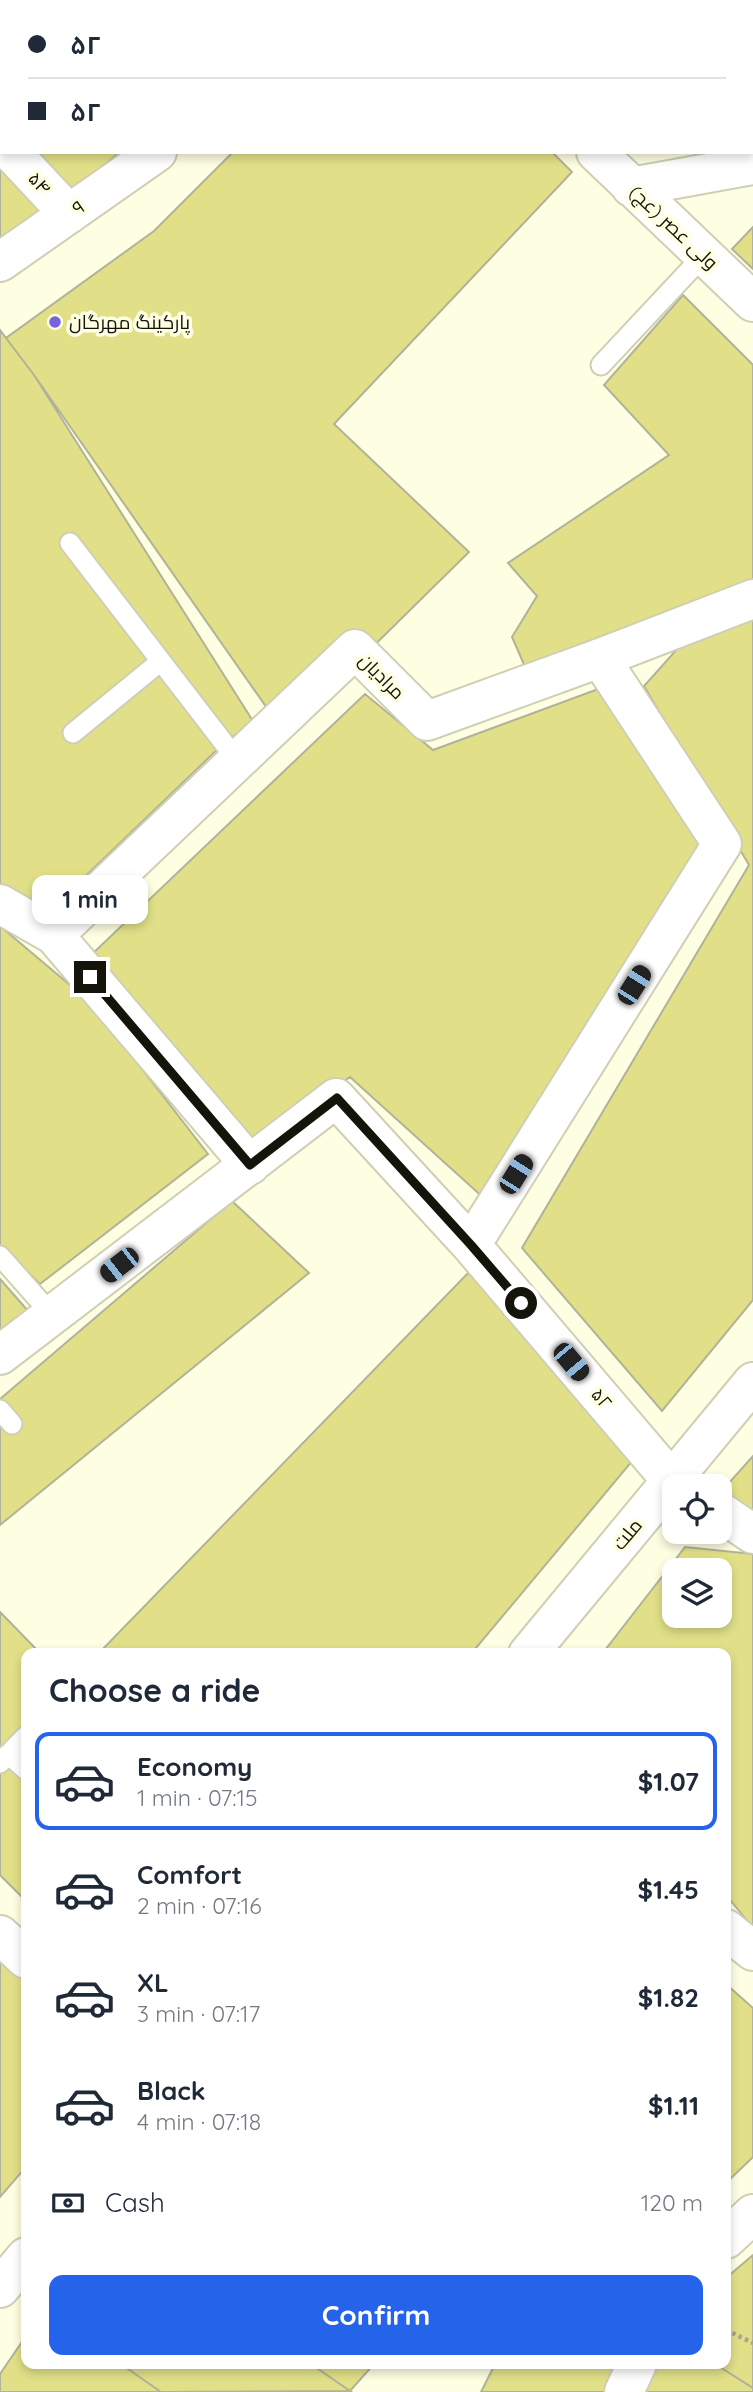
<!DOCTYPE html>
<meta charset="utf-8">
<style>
:root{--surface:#fff;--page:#f2f2f3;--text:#1f2937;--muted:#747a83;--line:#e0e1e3;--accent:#2563eb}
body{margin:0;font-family:Quicksand,Cairo,sans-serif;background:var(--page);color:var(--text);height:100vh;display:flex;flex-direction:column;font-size:26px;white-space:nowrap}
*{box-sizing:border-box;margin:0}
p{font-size:23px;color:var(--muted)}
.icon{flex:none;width:38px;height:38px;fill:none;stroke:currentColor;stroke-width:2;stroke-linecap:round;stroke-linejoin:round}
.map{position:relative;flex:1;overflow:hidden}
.side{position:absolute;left:21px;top:1648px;width:710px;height:721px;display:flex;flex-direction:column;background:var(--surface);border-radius:14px;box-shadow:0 4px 10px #0003}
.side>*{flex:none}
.guide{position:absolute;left:0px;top:0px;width:754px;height:154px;box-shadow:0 4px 10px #0003;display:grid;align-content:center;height:154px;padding:0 28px;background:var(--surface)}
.buttons{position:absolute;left:662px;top:1474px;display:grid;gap:14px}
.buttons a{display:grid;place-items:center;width:70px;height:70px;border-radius:14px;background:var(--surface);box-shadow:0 4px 10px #0003;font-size:35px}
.end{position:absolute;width:32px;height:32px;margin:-16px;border:9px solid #14140b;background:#fff;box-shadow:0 0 0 4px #fff}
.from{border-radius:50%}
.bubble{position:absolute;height:49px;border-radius:14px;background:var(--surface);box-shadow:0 4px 10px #0003;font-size:23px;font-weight:700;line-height:49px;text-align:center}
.car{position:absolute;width:21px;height:42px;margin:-21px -10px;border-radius:9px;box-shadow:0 0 5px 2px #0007;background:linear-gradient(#222 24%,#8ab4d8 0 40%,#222 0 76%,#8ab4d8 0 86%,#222 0)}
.guide b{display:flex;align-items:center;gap:24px;height:66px;font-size:26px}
.guide b+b{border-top:2px solid var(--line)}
.guide i{width:18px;height:18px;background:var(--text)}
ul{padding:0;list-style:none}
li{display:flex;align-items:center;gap:21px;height:98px;margin:0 14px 10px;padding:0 14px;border:4px solid transparent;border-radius:14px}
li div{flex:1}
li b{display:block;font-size:26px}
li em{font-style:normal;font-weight:700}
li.selected{border-color:var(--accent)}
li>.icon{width:63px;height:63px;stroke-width:1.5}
h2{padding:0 28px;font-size:32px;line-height:84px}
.pay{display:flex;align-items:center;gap:18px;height:77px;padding:0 28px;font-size:26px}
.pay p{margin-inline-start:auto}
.button{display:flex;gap:14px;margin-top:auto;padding:14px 28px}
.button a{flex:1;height:80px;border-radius:14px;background:var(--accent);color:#fff;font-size:28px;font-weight:700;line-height:80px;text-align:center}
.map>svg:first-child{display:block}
</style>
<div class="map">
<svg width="753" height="2392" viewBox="0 0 753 2392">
<rect width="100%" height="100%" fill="#fefee2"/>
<path fill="#e1e088" stroke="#b2b298" stroke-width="2" fill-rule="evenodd" d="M0,0H170L172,2H2V116Z
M207,0H295L292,2Z
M492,0H687L685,2Z
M35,152H119L73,193Z
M233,152H552L572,172L334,424L469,552L270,748L34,375L6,338L154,231Z
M0,160L49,212L0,247Z
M753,227V269L732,249Z
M683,295L753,365V593L526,669L512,637L537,596L508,563L669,455L604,385Z
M0,330L34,375L269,711L224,743L47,913L0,887Z
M753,615V1300L662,1411L522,1248L749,865L644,686L678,648Z
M601,688L710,847L487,1201L350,1077L254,1142L90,956L365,694L433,750Z
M0,926L90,1002L208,1154L40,1284L0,1245Z
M232,1201L309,1273L0,1525V1399Z
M471,1270L633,1460L471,1654H98Z
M0,1279L29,1312L0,1337Z
M753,1456V1514L720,1493Z
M685,1547L753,1554V1928L726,1895V1654H602ZM674,1570H719V1615H674Z
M0,1612L41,1654H26V1901L0,1875Z
M0,1951L26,1976V2167L0,2197Z
M726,1984L753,2008V2157L726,2183Z
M753,2255V2388L715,2364H726V2278Z
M26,2336V2364H121L161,2392H0V2374Z
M121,2364H311L350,2391L161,2392Z
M311,2364H374L350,2391Z
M495,2364H622L608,2392H481Z
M655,2364H715L753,2388V2392H640Z"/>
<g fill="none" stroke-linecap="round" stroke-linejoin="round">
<g stroke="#cfcfb4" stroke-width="23">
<path id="service" d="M601,365L704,255
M70,543L237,760
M73,733L161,661
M0,1256L53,1316
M0,1410L12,1424
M8,1754L26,1770
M0,1763L26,1736"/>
</g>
<g stroke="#cfcfb4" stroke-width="42">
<path id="minor" d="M188,0L189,2
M370,2L373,0
M11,152L69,214
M0,262L157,152
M0,904L54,935L250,1165
M54,935L355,649L427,721L600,658L753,599
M471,1245L722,844L600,658
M0,1355L336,1098L471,1245L671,1480L680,1486
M719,1511L753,1534
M726,1929L753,1951
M0,1935L26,1959
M726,2239L753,2214
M624,2392L637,2364"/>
</g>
<g stroke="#cfcfb4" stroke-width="42">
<path id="secondary" d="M438,0L440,2
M596,152L753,302
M631,187L753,165
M528,1654L753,1382
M0,2288L26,2257"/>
</g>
<path stroke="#a5a590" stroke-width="4.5" stroke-dasharray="3.5 3.5" stroke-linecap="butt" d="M726,2330L753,2343"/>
<use href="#service" stroke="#fff" stroke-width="19"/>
<use href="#minor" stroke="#fff" stroke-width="38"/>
<use href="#secondary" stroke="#fff" stroke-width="38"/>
</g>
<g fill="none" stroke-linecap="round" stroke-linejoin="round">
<path stroke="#14140b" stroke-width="9" d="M90,977L250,1165L337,1098L471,1245L521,1303"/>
</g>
<circle fill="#7862dd" stroke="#fefee2" stroke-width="2.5" cx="55" cy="322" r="7"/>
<g text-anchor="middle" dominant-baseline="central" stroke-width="7" stroke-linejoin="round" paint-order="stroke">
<g font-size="19" fill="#14140b" stroke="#fefee2">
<text transform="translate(40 183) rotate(47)">۵۴</text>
<text transform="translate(78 207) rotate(-35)">۹</text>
<text transform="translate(674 227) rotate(43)">ولی عصر (عج)</text>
<text transform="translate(382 676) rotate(45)">مرادیان</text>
<text transform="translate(602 1398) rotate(50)">۵۲</text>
<text transform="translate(627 1534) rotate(-50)">ملت</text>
</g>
<g font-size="19" fill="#14140b" stroke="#fefee2" text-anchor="start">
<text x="69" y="322">پارکینگ مهرگان</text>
</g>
</g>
</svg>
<div class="buttons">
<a><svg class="icon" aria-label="locate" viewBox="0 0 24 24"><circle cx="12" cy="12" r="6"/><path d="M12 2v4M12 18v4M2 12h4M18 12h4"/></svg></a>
<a><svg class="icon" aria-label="layers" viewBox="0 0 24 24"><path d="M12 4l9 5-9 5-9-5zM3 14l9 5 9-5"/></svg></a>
</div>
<i class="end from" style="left:521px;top:1303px"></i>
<i class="end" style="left:90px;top:977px"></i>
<div class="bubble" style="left:32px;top:875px;width:116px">1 min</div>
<i class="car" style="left:634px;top:985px;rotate:32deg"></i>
<i class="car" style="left:516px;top:1174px;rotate:32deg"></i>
<i class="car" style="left:119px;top:1265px;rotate:232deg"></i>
<i class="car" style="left:571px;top:1362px;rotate:140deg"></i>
<div class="guide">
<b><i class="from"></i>۵۲</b>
<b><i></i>۵۲</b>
</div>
<section class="side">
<h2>Choose a ride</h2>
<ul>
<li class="selected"><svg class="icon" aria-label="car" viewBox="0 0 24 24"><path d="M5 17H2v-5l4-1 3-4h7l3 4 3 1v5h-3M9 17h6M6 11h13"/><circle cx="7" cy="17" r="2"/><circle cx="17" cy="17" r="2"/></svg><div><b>Economy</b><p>1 min · 07:15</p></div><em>$1.07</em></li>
<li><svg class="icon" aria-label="car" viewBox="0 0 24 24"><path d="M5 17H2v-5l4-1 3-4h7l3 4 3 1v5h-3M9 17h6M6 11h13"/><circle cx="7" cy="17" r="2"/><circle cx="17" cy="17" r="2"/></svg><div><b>Comfort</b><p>2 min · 07:16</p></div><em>$1.45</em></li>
<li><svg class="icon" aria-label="car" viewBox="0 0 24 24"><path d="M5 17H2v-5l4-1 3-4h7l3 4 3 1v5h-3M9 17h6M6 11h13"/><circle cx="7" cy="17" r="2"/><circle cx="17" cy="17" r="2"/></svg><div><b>XL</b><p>3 min · 07:17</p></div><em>$1.82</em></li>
<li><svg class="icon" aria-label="car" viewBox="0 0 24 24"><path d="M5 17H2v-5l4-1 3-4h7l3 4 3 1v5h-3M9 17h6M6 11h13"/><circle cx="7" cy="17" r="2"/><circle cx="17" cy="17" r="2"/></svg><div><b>Black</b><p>4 min · 07:18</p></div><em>$1.11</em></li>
</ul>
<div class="pay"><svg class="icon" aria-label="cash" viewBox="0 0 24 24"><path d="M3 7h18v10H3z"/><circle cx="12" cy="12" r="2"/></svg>Cash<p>120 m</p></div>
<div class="button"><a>Confirm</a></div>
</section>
</div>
